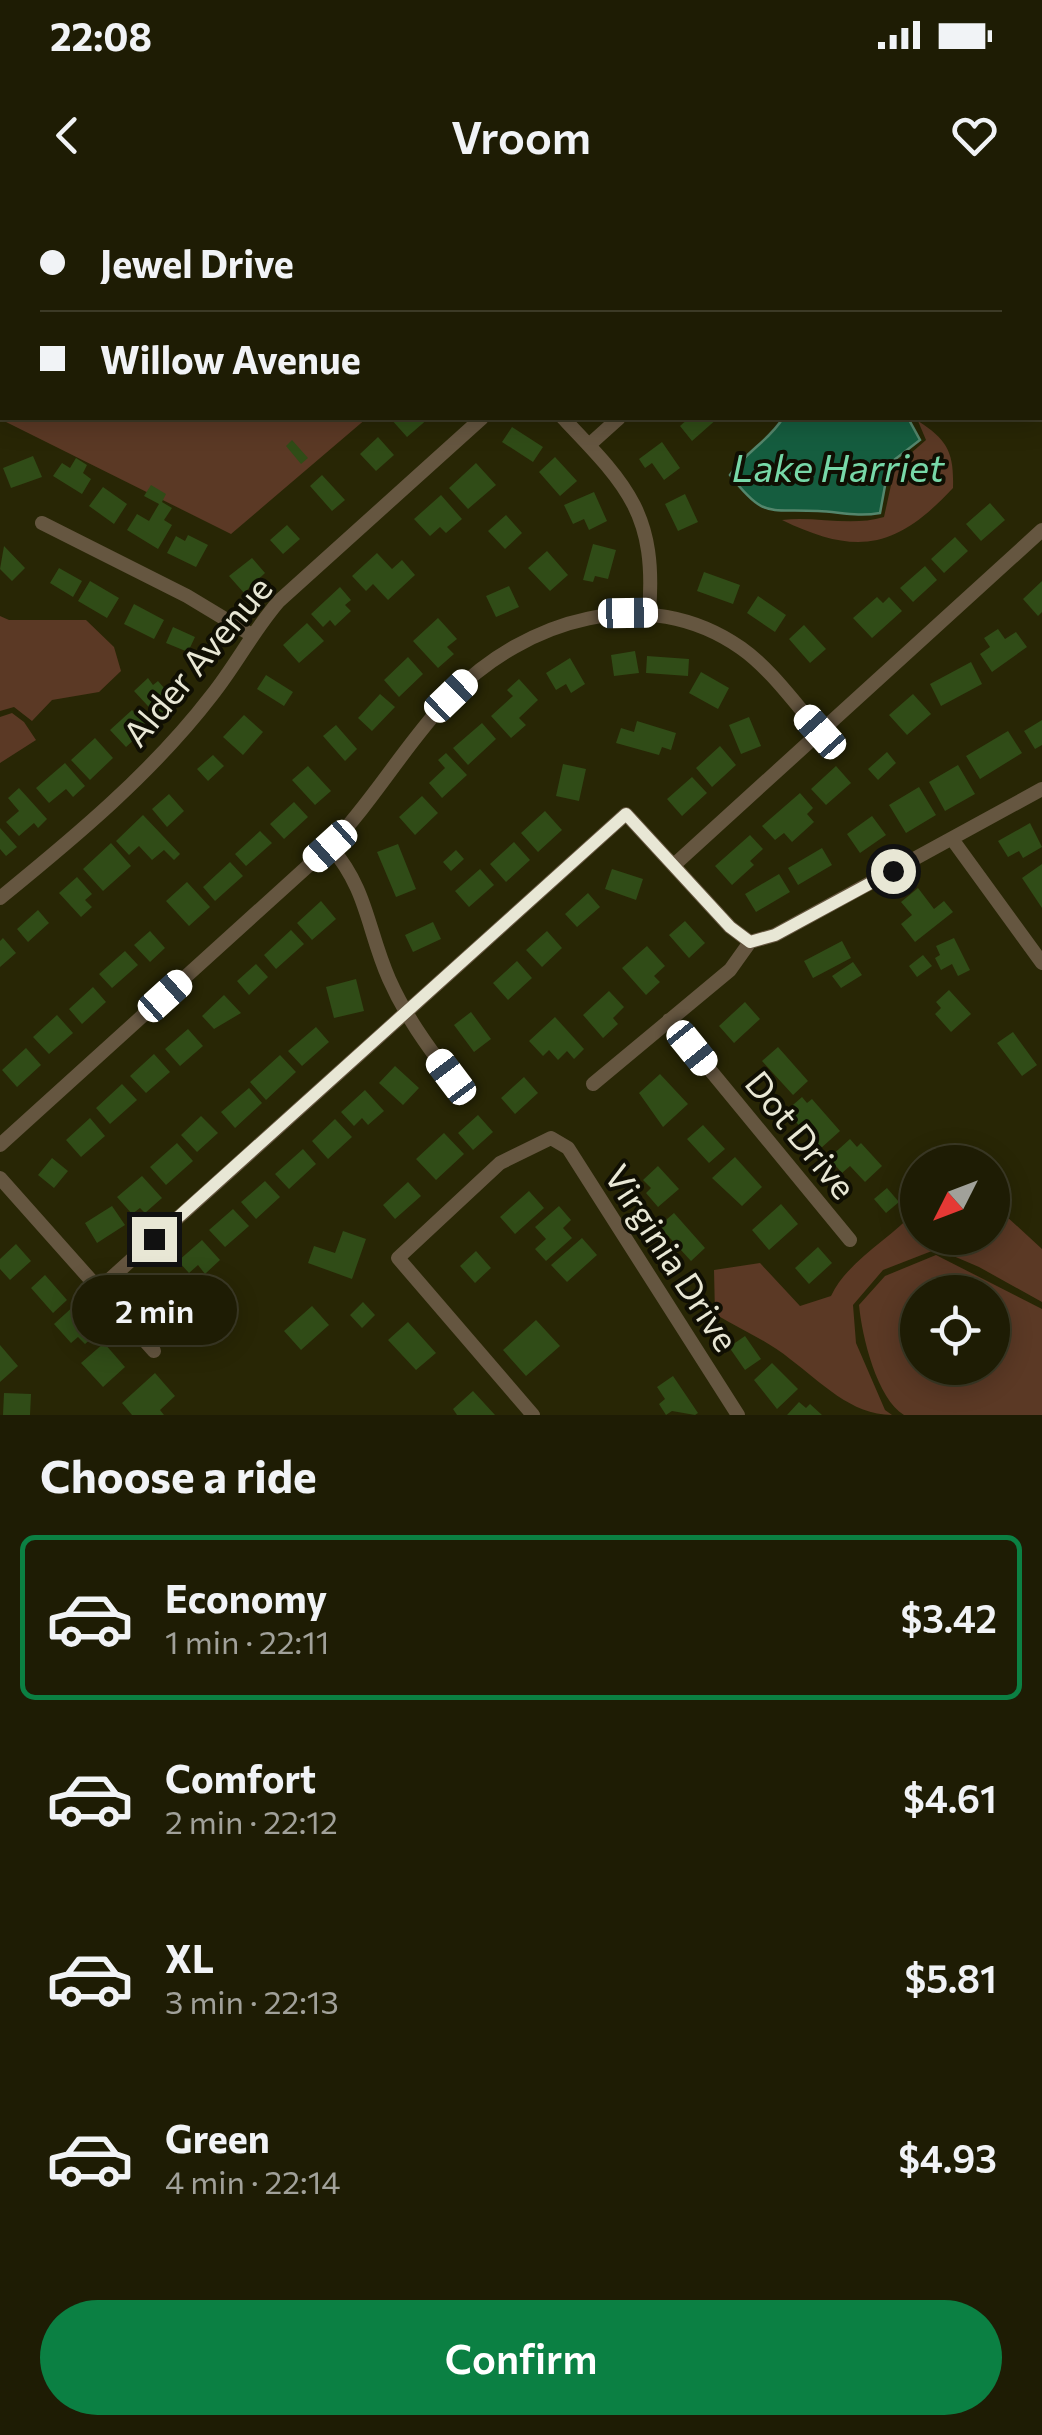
<!DOCTYPE html>
<meta charset="utf-8">
<style>
:root{--surface:#1e1c04;--page:#26250e;--text:#f1f3f6;--muted:#a1a19a;--line:#3c3a26;--accent:#0b8043}
body{margin:0;font-family:Commissioner,sans-serif;background:var(--page);color:var(--text);height:100vh;display:flex;flex-direction:column;font-size:38px;white-space:nowrap}
*{box-sizing:border-box;margin:0}
p{font-size:32px;color:var(--muted)}
.icon{flex:none;width:55px;height:55px;fill:none;stroke:currentColor;stroke-width:2;stroke-linecap:round;stroke-linejoin:round}
.map{position:relative;height:1215px;overflow:hidden}
.drawer{display:flex;flex-direction:column;background:var(--surface);flex:1}
.drawer>*{flex:none}
.banner{position:absolute;left:0px;top:0px;width:1042px;height:220px;box-shadow:0 5px 25px #0003,0 0 0 2px var(--line);display:grid;align-content:center;height:220px;padding:0 40px;background:var(--surface)}
.needle{width:65px;rotate:228deg}
.controls{position:absolute;left:900px;top:945px;display:grid;gap:20px}
.controls a{display:grid;place-items:center;width:110px;height:110px;border-radius:50%;background:var(--surface);box-shadow:0 5px 25px #0003,0 0 0 2px var(--line);font-size:50px}
.end{position:absolute;width:45px;height:45px;margin:-22px;border:12px solid #e8e7d5;background:#111;box-shadow:0 0 0 5px #111}
.from{border-radius:50%}
.bubble{position:absolute;height:70px;border-radius:35px;background:var(--surface);box-shadow:0 5px 25px #0003,0 0 0 2px var(--line);font-size:32px;font-weight:600;line-height:70px;text-align:center}
.car{position:absolute;width:30px;height:60px;margin:-30px -15px;border-radius:12px;box-shadow:0 0 8px 2px #0007;background:linear-gradient(#fff 24%,#345 0 40%,#fff 0 76%,#345 0 86%,#fff 0)}
.banner b{display:flex;align-items:center;gap:35px;height:95px;font-size:38px}
.banner b+b{border-top:2px solid var(--line)}
.banner i{width:25px;height:25px;background:var(--text)}
ul{padding:0;list-style:none}
li{display:flex;align-items:center;gap:30px;height:165px;margin:0 20px 15px;padding:0 20px;border:5px solid transparent;border-radius:15px}
li div{flex:1}
li b{display:block;font-size:38px}
li em{font-style:normal;font-weight:600}
li.on{border-color:var(--accent)}
li>.icon{width:90px;height:90px;stroke-width:1.5}
h2{padding:0 40px;font-size:45px;line-height:120px}
.primary-button{display:flex;gap:20px;margin-top:auto;padding:20px 40px}
.primary-button a{flex:1;height:115px;border-radius:60px;background:var(--accent);color:#fff;font-size:40px;font-weight:600;line-height:115px;text-align:center}
.status{display:flex;justify-content:space-between;align-items:center;height:70px;padding:0 50px;background:var(--surface);direction:ltr}
.status svg{height:28px;fill:currentColor}
header{display:flex;justify-content:space-between;align-items:center;height:130px;padding:0 40px;background:var(--surface);font-size:45px;font-weight:600}
.map>svg:first-child{display:block}
</style>
<div class="status"><b>22:08</b><svg viewBox="0 0 49 12"><path d="M0 12V9h3v3zM5 12V6h3v6zM10 12V3h3v9zM15 12V0h3v12zM26 1h20v11H26zM47 4h2v5h-2z"/></svg></div>
<header><svg class="icon" aria-label="back" viewBox="0 0 24 24"><path d="M15 5l-7 7 7 7"/></svg>Vroom<svg class="icon" aria-label="heart" viewBox="0 0 24 24"><path d="M12 20l-8-8c-3-5 5-10 8-4 3-6 11-1 8 4z"/></svg></header>
<div class="map">
<svg width="1042" height="1215" viewBox="0 0 1042 1215">
<rect width="100%" height="100%" fill="#282605"/>
<path fill="#5b3925" fill-rule="evenodd" d="M9,218H367L231,334L4,221Z
M918,221C948,240 954,253 953,288C897,348 858,357 782,320C816,316 851,327 884,317L895,267L926,240Z
M0,416L9,420H86L114,447L121,471L99,492L52,500L32,521L14,507L0,511Z
M12,513L24,522L36,540L0,563V517Z
M993,1004L1042,1049V1102L979,1067L937,1049L883,1070L853,1105L856,1143L885,1210L892,1215C851,1215 821,1182 790,1159C768,1141 740,1129 715,1114L714,1070L760,1063L800,1106L831,1096C848,1060 891,1039 917,1009L918,1038H992Z
M936,1055L1042,1109V1215H904C877,1199 862,1137 859,1105L885,1076ZM918,1092H992V1168H918Z"/>
<path fill="#155d3f" stroke="#54866c" stroke-width="2.5" d="M489,0H761L762,2H490Z
M783,218H908L920,240L889,264L880,313C857,317 840,312 818,311C768,308 765,320 730,275C745,252 769,241 783,218Z"/>
<path fill="#304c17" d="M390,218H429L407,237Z
M689,218H718L692,241L680,226Z
M512,227L543,247L533,262L502,242Z
M378,237L394,255L376,271L360,254Z
M292,240L308,258L301,264L286,246Z
M662,242L680,268L664,280L652,263L645,268L639,259Z
M33,256L42,277L11,288L3,268Z
M555,257L577,281L560,296L539,272Z
M76,258L87,265L83,273L91,279L82,294L53,276L62,263L70,268Z
M476,263L496,285L468,309L449,288Z
M322,275L345,300L332,311L310,286Z
M151,285L166,294L162,302L172,308L164,320L172,325L158,349L127,330L137,314L149,321L159,304L144,296Z
M103,287L127,304L114,324L89,306Z
M594,292L607,321L589,330L584,319L573,324L564,305Z
M685,294L698,322L678,331L665,304Z
M441,295L462,319L446,333L440,327L430,336L414,319Z
M990,303L1005,320L981,341L966,324Z
M506,315L522,333L505,349L488,331Z
M287,325L300,339L283,354L270,340Z
M188,335L208,345L196,367L167,353L176,336L185,341Z
M955,337L968,351L944,373L931,359Z
M593,344L616,350L608,379L595,376L593,382L583,380Z
M4,346L25,368L12,381L0,369Z
M547,351L568,375L550,391L528,368Z
M377,353L392,369L402,360L415,375L388,400L373,384L366,391L352,376Z
M252,358L265,373L244,393L229,376Z
M925,366L937,380L913,402L900,388Z
M59,368L82,381L73,397L50,383Z
M704,372L740,385L733,404L697,391Z
M90,381L119,398L107,418L78,401Z
M1042,381V412L1038,416L1023,399Z
M509,386L519,407L496,417L486,396Z
M340,387L351,400L345,405L351,411L335,426L330,420L323,427L311,414Z
M758,396L786,415L775,432L747,413Z
M877,397L883,403L889,397L902,411L872,438L853,418Z
M134,404L164,420L154,439L124,424Z
M438,418L457,439L447,447L454,454L438,468L413,441Z
M307,423L324,441L299,463L283,445Z
M804,425L826,449L810,463L789,439Z
M173,427L195,437L188,452L166,443Z
M998,429L1005,439L1016,432L1027,447L992,472L980,454L990,447L984,438Z
M635,451L639,473L614,476L611,455Z
M647,456L689,459L688,476L646,473Z
M408,457L423,474L399,497L384,480Z
M570,458L585,484L571,493L566,484L556,490L546,473Z
M971,462L982,484L941,506L930,484Z
M701,472L729,488L718,509L689,493Z
M266,475L293,492L284,506L257,489Z
M148,478L153,485L158,481L177,503L160,519L134,491Z
M519,479L538,500L519,518L526,525L511,538L491,516L513,496L507,490Z
M380,494L395,507L372,531L358,518Z
M913,494L931,514L907,535L889,515Z
M132,510L148,527L126,547L110,530Z
M244,515L263,532L243,555L223,537Z
M749,517L761,546L741,554L729,525Z
M1042,520V545L1035,549L1024,531Z
M637,521L676,533L671,550L662,547L659,555L616,543L621,528L634,532Z
M482,523L496,539L468,565L453,548Z
M336,525L357,549L345,561L323,536Z
M1008,531L1022,553L980,579L966,556Z
M95,538L113,558L90,580L71,560Z
M720,546L736,565L712,587L696,568Z
M887,552L896,563L878,580L868,569Z
M446,553L467,575L442,598L429,583L445,568L438,560Z
M213,555L224,566L208,581L197,569Z
M65,563L85,586L73,597L66,589L49,603L36,588Z
M563,564L586,569L579,601L556,596Z
M958,565L975,594L945,611L929,582Z
M308,566L331,591L315,605L292,580Z
M836,566L851,583L826,605L811,589Z
M692,577L707,593L682,616L667,599Z
M919,587L936,615L906,633L889,605Z
M19,588L47,619L38,628L34,623L19,636L6,622L19,611L8,598Z
M800,593L813,608L807,614L814,622L792,642L784,633L775,640L762,626Z
M169,594L184,611L167,627L152,609Z
M422,596L438,613L415,635L399,617Z
M294,602L308,617L284,639L270,624Z
M545,611L562,630L538,652L521,633Z
M143,615L180,654L174,660L164,650L152,660L139,646L129,655L116,641Z
M872,616L886,635L860,653L847,634Z
M1030,623L1042,647L1023,658L1019,651L1008,657L998,641Z
M0,628L17,647L6,656L0,649Z
M260,631L272,643L246,666L235,654Z
M750,635L763,649L750,661L754,665L732,685L715,666Z
M514,642L530,660L506,682L490,664Z
M111,643L131,666L103,691L83,669Z
M398,644L416,689L396,697L377,652Z
M822,648L832,665L798,685L788,668Z
M456,650L464,659L451,671L443,662Z
M230,662L243,676L215,701L203,687Z
M1042,664V708L1022,678Z
M480,669L494,685L469,707L455,691Z
M612,669L643,679L636,700L605,689Z
M779,674L790,692L756,712L745,694Z
M77,677L92,694L85,700L92,707L81,717L59,693Z
M187,682L210,707L189,726L166,701Z
M918,688L934,709L944,701L953,712L915,742L901,724L912,715L901,702Z
M588,693L600,707L577,727L565,714Z
M321,701L336,719L312,740L297,723Z
M38,710L49,723L28,742L17,729Z
M685,721L705,743L689,758L669,735Z
M433,722L441,739L413,752L405,735Z
M291,730L304,744L276,769L264,755Z
M150,731L165,748L150,762L134,745Z
M547,731L562,748L542,767L526,750Z
M3,738L16,753L0,767V741Z
M954,738L970,770L958,776L952,764L941,770L935,758L940,755L936,746Z
M842,741L851,758L813,778L804,761Z
M647,746L665,766L654,776L660,782L646,795L622,768Z
M125,751L138,765L112,788L99,774Z
M923,755L932,766L917,777L909,766Z
M517,761L532,778L508,800L493,783Z
M853,762L862,775L841,788L832,776Z
M256,764L268,777L249,795L237,781Z
M356,779L364,811L334,818L326,787Z
M93,787L106,802L82,824L69,809Z
M949,790L971,814L951,832L935,814L941,808L936,802Z
M609,791L624,807L613,818L618,824L603,838L583,815Z
M224,795L241,813L214,829L202,816Z
M745,802L760,819L734,843L719,826Z
M471,812L491,839L474,852L454,825Z
M57,815L73,833L49,854L33,837Z
M555,817L584,849L574,859L567,851L558,860L549,850L543,856L529,841Z
M316,827L329,842L302,866L288,851Z
M188,829L203,846L180,866L165,849Z
M1013,832L1037,865L1022,876L997,843Z
M778,847L808,881L793,895L762,861Z
M26,848L41,865L17,887L2,870Z
M154,854L170,872L146,893L130,876Z
M280,855L296,872L266,900L250,882Z
M395,866L419,888L403,905L379,883Z
M660,874L688,904L663,927L639,893Z
M524,877L538,893L515,914L501,898Z
M122,884L137,900L110,924L96,908Z
M249,888L262,903L235,928L221,912Z
M365,890L384,911L368,925L362,918L354,926L341,912Z
M802,897L807,903L812,899L840,931L820,949L786,911Z
M478,915L493,932L473,950L458,933Z
M201,916L218,933L197,952L181,935Z
M90,918L105,936L81,957L66,940Z
M335,919L352,937L328,959L312,941Z
M703,925L725,949L709,963L687,939Z
M444,933L464,954L436,980L416,959Z
M850,939L857,947L861,943L882,966L865,982L850,966L842,973L829,958Z
M177,943L193,961L166,985L150,967Z
M303,949L316,964L289,989L275,974Z
M735,957L762,987L742,1006L712,978Z
M52,958L68,971L54,988L38,975Z
M658,966L679,989L658,1007L646,993L651,988L643,980Z
M142,976L162,998L145,1013L140,1008L132,1014L117,997Z
M265,981L280,997L256,1019L241,1002Z
M408,982L421,996L395,1019L383,1005Z
M887,988L899,1002L886,1013L874,999Z
M529,991L544,1008L515,1034L500,1017Z
M781,1004L798,1024L769,1050L752,1030Z
M112,1006L125,1025L97,1043L85,1023Z
M559,1006L571,1020L563,1028L572,1038L546,1061L535,1049L546,1039L535,1027Z
M233,1009L249,1026L225,1047L209,1030Z
M674,1013L705,1048L691,1061L659,1026Z
M343,1031L366,1039L352,1079L308,1063L314,1046L335,1053Z
M582,1038L597,1055L567,1082L551,1065Z
M202,1040L220,1060L205,1074L198,1065L189,1073L178,1061Z
M16,1044L31,1061L10,1080L0,1069V1059Z
M818,1047L832,1063L809,1084L795,1068Z
M476,1051L491,1068L475,1083L460,1066Z
M165,1074L178,1088L151,1112L138,1098Z
M45,1075L67,1100L53,1113L31,1088Z
M363,1102L375,1115L362,1128L350,1115Z
M76,1104L100,1131L85,1144L78,1137L71,1143L54,1124Z
M312,1106L329,1125L301,1150L284,1131Z
M536,1120L560,1146L526,1176L503,1150Z
M408,1122L436,1153L416,1170L388,1140Z
M745,1136L761,1159L745,1170L729,1147Z
M104,1143L125,1167L103,1187L81,1163Z
M0,1145L18,1166L0,1182Z
M772,1163L798,1189L777,1209L754,1180Z
M155,1173L175,1196L160,1210L164,1215H132L122,1203Z
M673,1176L698,1213L695,1215L672,1211L666,1215L659,1204L665,1199L657,1187Z
M473,1191L495,1215H457L453,1209Z
M4,1193L31,1194L30,1215H3Z
M799,1202L806,1208L810,1204L822,1215H787Z"/>
<g fill="none" stroke-linecap="round" stroke-linejoin="round">
<path stroke="#655640" stroke-width="8" d="M0,33L2,36
M0,105L2,108
M0,177L2,175"/>
<path stroke="#655640" stroke-width="14" d="M854,0L855,2
M268,2L270,0
M1040,6L1042,10
M1040,132L1042,131
M563,218C627,285 657,314 649,412
M589,245L619,218
M42,323L187,396L250,434
M952,639L1042,763
M330,646C368,690 367,729 389,779C405,815 427,846 451,877
M674,665L1042,330
M0,698C75,637 153,572 212,495C236,465 253,431 279,401L482,218
M750,742L775,735L1042,589
M669,820L850,1040
M593,884L730,770L750,742
M0,945L330,646C375,599 406,543 450,497C525,419 647,382 741,448C771,469 796,505 820,532
M0,978L154,1151
M99,1089L626,614L730,727L750,742
M533,1215L398,1058L500,963L551,938L568,948L738,1215"/>
</g>
<g fill="none" stroke-linecap="round" stroke-linejoin="round">
<path stroke="#e8e7d5" stroke-width="12" d="M154,1039L626,614L730,727L750,742L775,735L893,671"/>
</g>
<g text-anchor="middle" dominant-baseline="central" stroke-width="8" stroke-linejoin="round" paint-order="stroke">
<g font-size="35" fill="#e8e7d5" stroke="#100f03">
<text transform="translate(196 460) rotate(-50)">Alder Avenue</text>
<text transform="translate(802 934) rotate(51)">Dot Drive</text>
<text transform="translate(673 1057) rotate(57)">Virginia Drive</text>
</g>
<g font-size="38" font-style="italic" fill="#77d8a8" stroke="#100f03">
<text x="838" y="266">Lake Harriet</text>
</g>
</g>
</svg>
<div class="controls">
<a><svg class="needle" viewBox="-14 -14 28 28"><path d="M0-13l5 13h-10z" fill="#e53935"/><path d="M0 13l5-13h-10z" fill="#a1a19a"/></svg></a>
<a><svg class="icon" aria-label="locate" viewBox="0 0 24 24"><circle cx="12" cy="12" r="6"/><path d="M12 2v4M12 18v4M2 12h4M18 12h4"/></svg></a>
</div>
<i class="end from" style="left:893px;top:671px"></i>
<i class="end" style="left:154px;top:1039px"></i>
<div class="bubble" style="left:72px;top:1075px;width:165px">2 min</div>
<i class="car" style="left:628px;top:413px;rotate:89deg"></i>
<i class="car" style="left:451px;top:496px;rotate:46deg"></i>
<i class="car" style="left:820px;top:532px;rotate:318deg"></i>
<i class="car" style="left:330px;top:646px;rotate:228deg"></i>
<i class="car" style="left:165px;top:796px;rotate:48deg"></i>
<i class="car" style="left:692px;top:848px;rotate:141deg"></i>
<i class="car" style="left:451px;top:877px;rotate:323deg"></i>
<div class="banner">
<b><i class="from"></i>Jewel Drive</b>
<b><i></i>Willow Avenue</b>
</div>
</div>
<section class="drawer">
<h2>Choose a ride</h2>
<ul>
<li class="on"><svg class="icon" aria-label="car" viewBox="0 0 24 24"><path d="M5 17H2v-5l4-1 3-4h7l3 4 3 1v5h-3M9 17h6M6 11h13"/><circle cx="7" cy="17" r="2"/><circle cx="17" cy="17" r="2"/></svg><div><b>Economy</b><p>1 min · 22:11</p></div><em>$3.42</em></li>
<li><svg class="icon" aria-label="car" viewBox="0 0 24 24"><path d="M5 17H2v-5l4-1 3-4h7l3 4 3 1v5h-3M9 17h6M6 11h13"/><circle cx="7" cy="17" r="2"/><circle cx="17" cy="17" r="2"/></svg><div><b>Comfort</b><p>2 min · 22:12</p></div><em>$4.61</em></li>
<li><svg class="icon" aria-label="car" viewBox="0 0 24 24"><path d="M5 17H2v-5l4-1 3-4h7l3 4 3 1v5h-3M9 17h6M6 11h13"/><circle cx="7" cy="17" r="2"/><circle cx="17" cy="17" r="2"/></svg><div><b>XL</b><p>3 min · 22:13</p></div><em>$5.81</em></li>
<li><svg class="icon" aria-label="car" viewBox="0 0 24 24"><path d="M5 17H2v-5l4-1 3-4h7l3 4 3 1v5h-3M9 17h6M6 11h13"/><circle cx="7" cy="17" r="2"/><circle cx="17" cy="17" r="2"/></svg><div><b>Green</b><p>4 min · 22:14</p></div><em>$4.93</em></li>
</ul>
<div class="primary-button"><a>Confirm</a></div>
</section>
